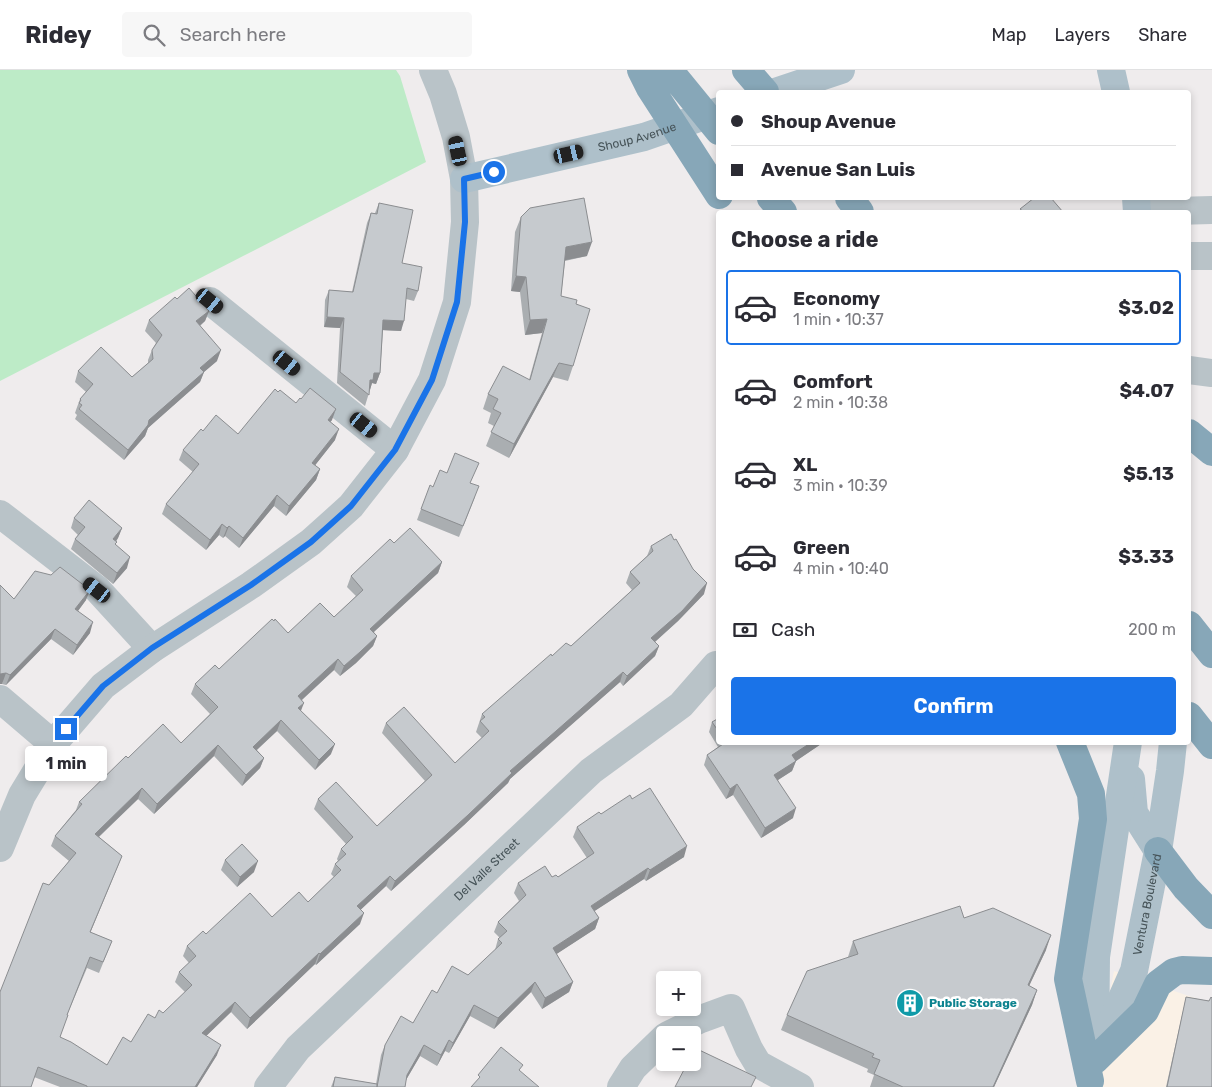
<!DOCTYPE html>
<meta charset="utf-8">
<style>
:root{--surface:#fff;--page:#f7f7f7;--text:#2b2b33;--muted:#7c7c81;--line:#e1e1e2;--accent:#1a73e8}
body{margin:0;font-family:Rubik,sans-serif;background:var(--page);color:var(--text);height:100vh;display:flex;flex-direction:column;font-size:19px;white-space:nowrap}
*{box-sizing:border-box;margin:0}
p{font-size:16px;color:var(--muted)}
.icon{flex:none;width:28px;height:28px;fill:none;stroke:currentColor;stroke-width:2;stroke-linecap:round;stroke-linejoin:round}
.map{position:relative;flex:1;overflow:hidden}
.side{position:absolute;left:716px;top:140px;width:475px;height:535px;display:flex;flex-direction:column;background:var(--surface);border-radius:5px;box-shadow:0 2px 8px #0003}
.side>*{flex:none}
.top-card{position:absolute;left:716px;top:20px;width:475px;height:110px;border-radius:5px;box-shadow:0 2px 8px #0003;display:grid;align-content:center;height:110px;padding:0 15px;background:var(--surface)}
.tools{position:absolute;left:656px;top:901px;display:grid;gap:10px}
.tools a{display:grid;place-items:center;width:45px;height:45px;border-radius:5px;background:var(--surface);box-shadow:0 2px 8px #0003;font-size:25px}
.end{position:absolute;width:22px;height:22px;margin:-11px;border:6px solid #1a73e8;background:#fff;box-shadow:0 0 0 2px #fff}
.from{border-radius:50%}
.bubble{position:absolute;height:35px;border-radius:5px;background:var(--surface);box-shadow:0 2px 8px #0003;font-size:16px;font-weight:700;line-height:35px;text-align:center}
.car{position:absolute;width:15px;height:30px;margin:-15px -8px;border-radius:6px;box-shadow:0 0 4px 1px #0007;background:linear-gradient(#222 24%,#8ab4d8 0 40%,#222 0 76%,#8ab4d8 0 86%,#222 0)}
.top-card b{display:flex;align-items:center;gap:18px;height:48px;font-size:19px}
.top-card b+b{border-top:1px solid var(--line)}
.top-card i{width:12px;height:12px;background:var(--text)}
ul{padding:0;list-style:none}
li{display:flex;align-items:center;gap:15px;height:75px;margin:0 10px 8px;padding:0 5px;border:2px solid transparent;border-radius:5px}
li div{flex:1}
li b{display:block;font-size:19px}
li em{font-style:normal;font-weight:700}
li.on{border-color:var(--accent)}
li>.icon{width:45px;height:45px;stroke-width:1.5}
h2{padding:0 15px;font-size:22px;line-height:60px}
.pay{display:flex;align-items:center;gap:12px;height:55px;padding:0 15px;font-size:19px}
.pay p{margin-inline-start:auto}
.action{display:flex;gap:10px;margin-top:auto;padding:10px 15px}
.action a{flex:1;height:58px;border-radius:5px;background:var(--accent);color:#fff;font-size:20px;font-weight:700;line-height:58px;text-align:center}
header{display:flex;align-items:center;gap:30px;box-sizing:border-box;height:70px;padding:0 25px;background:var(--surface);border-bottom:1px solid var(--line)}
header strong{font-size:24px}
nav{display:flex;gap:28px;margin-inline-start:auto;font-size:18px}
.search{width:350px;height:45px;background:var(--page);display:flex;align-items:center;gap:12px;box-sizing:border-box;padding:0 18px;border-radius:5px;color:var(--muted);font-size:19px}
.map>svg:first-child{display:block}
</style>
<header>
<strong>Ridey</strong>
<div class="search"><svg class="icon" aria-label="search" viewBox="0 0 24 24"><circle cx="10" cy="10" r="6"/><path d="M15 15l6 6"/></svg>Search here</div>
<nav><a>Map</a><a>Layers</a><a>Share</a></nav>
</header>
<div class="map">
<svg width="1212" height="1017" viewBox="0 0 1212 1017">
<rect width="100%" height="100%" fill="#efeced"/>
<path fill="#faf1e6" d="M1114,901L1210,933L1212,1017H1091Z"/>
<path fill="#bdebc7" d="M0,0H396L400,6L426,92L0,311Z"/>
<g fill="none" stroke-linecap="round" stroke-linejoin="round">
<g stroke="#b9c3c8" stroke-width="28">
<path d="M1138,142L1212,140"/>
<path d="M1189,186H1212"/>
<path d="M210,231L395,380"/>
<path d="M1189,300L1212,303"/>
<path d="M0,444L97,519L152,579"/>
<path d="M0,629L53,674"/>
<path d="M0,778L22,725L53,674L103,616L152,579L251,515L311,472L351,436L395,380L432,310L457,232L465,152L464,109L456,67L443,24L433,0"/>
<path d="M668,965L701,949L731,938L749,979L758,994L800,1017"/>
<path id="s1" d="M268,1017L298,978L591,701L681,635L716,595"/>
<path d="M621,1017L633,998L665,967"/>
</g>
<g stroke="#aec0ca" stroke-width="28">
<path d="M1111,0L1116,22"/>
<path d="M775,22L841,0"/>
<path id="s2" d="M464,109L644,67L719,41"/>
<path d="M1136,128L1137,142"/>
<path d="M1131,709L1134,743L1158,781"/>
<path d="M1095,978L1096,887L1128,672"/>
<path id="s3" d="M1095,989L1134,901L1158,781L1170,701L1173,672"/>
</g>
<path stroke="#87a7b8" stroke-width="28" d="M641,0L650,18L719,125
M669,0L719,61
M746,0L765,22
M771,128L783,142
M849,128L860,142
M1189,363L1212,382
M1189,555L1212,584
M1189,646L1212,675
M1070,672L1091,724L1093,749L1068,909L1090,1011
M1158,781L1186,818L1212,845
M1095,990L1145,941L1158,914L1174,902L1182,900L1212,901"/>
</g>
<path fill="#aaaeb1" d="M379,133L402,193L418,221L414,231L406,229L401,261L383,260L380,303L376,314L372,313L365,336L337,313L340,258L324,257L325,230L329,220L352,222L367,153L371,143H375Z
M521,147L587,186L565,191L561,226L576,234L573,296L568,311L553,307L509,388L486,376L494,356L488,353L491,343L483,339L488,324L529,310L542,263L525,265L520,222L511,221L515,162Z
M177,229L209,241L205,251L200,256L217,291L204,302L200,312L148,358L145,366L124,390L75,349L77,345L75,343L76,340L80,329L86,322L75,312L78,301L132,307L148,293V290L152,280L156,273L145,261L149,250Z
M296,333L332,350L330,352L335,370L315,395L320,399L316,410L286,446L274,436L239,478L225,466L223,468L219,465L206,480L162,444L166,434L193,402L179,390L183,380L203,361L238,364Z
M471,413L475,427L459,467L417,450L421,439L433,417Z
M74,448L122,458L118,468L116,472V475L127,498L113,514L71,479L75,469L78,465L71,458Z
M394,473L442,492L438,503L374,562L377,566L373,576L356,593L340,606L334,600L302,630L301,641L331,684L315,700L277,661L257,680L264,688L260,698L242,716L214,686L154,744L138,729L99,767L122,786L90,862L112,871L99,903L87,898L67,945L60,967L107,995L155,948L163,943L185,922L175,912L179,902L189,893L183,886L187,876L206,864L272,847L308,832L334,807L331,804L335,794L338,791L337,789L341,779L346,774L314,739L318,729L377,756L425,711L382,663L386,653L455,693L482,668L476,662L482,644L552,586L571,576L632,520L626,513L630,502L647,486L651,476L704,524L678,551L655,572L659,576L655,586L623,616L620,612L552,671L510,709L508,713L464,755L391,821L386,816L360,840V854L316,895L315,894L247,959L231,942L206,966L217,985L197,1017H60L34,1007L49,815L69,791L51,776L55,766L76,740L79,732L128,688L181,673L210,644L191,624L195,614L219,599L288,563L334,547L356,526L347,517L351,506Z
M14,529L86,530L78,541L90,563L73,585L51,569L6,615L2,614Z
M719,648V672H824L796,691L792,701L778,710L793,748L761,768L733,725L726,729L704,695L707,685L718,677L709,662L712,652Z
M632,729L684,787L646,811L644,809L594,841L599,848L595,859L556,884L573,912L569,922L542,939L531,922L494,959L470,946L449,983L445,981L437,996L420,986L406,1010L405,1017H331L335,1007L376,1014L381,985L385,975L413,953L437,923L468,905L495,880L498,869L500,868L494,862L498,852L519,831L514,823L518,813L552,807H558L587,788L573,767L577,757L601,744Z
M225,790L254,802L237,817L221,800Z
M964,848L1046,880L1029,916L1037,920L1032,935L994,1017H870L874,1005L867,1002L868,999L781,960L787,945L848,887L853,871Z
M1186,927L1209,931L1212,1017H1166L1185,932Z"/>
<path fill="#8b8d90" d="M592,172L587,186L561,191L566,177Z
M516,206L526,207L520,222L511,221Z
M209,241L205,251L192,262L196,251Z
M327,247L344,248L340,258L324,257Z
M547,249L542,263L525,265L530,250Z
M383,250L404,251L401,261L380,260Z
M221,280L217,291L204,302L200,312L148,358L145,366L124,390L128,380L149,350L200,298Z
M559,293L553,307L509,388L514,374Z
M374,303H380L376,314L372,313L370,320V310Z
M336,339L332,350L324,360L328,350Z
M339,359L335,370L309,403L312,393Z
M320,399L316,410L286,446L289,436Z
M277,425L274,436L239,478L243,468Z
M222,454L219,465L206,480L210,470Z
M229,456L225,466L223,468L227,458Z
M122,458L118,468L109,480L113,469Z
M130,487L127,498L113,514L117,503Z
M442,492L438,503L366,569L370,559Z
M707,513L704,524L678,551L648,578L651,568Z
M90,520L86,530L72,549L75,539Z
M93,552L90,563L73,585L77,575Z
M55,559L51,569L6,615L10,605Z
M377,566L373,576L356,593L340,606L344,596Z
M659,576L655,586L623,616L627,606Z
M338,589L334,600L294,637L298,626Z
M623,602L620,612L510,709L508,713L464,755L391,821L395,811L510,701Z
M6,603L2,614H0V604Z
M304,633L300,643L298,638Z
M281,650L277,661L249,687L253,677Z
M812,672H824L796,691L792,701L770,715L774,705L792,685Z
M335,674L331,684L315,700L319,690Z
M218,675L214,686L154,744L157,734Z
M264,688L260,698L242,716L246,705Z
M737,714L733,725L726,729L730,719Z
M142,718L138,729L91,774L95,764Z
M796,738L793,748L761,768L765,758Z
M687,776L684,787L646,811L650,800Z
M122,786L118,796L86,873L90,862Z
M258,791L254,802L237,817L240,807Z
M648,798L644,809L587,846L591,836Z
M390,806L386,816L353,847L357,836Z
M364,843L360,854L316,895L320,884Z
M599,848L595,859L549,889L553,878Z
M1051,865L1046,880L1022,931L1028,915Z
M319,883L315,894L247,959L250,948Z
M535,912L531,922L494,959L498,948Z
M573,912L569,922L542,939L545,928Z
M1037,920L1032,935L994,1017H993Z
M235,932L231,942L198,974L202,963Z
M474,935L470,946L449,983L453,973Z
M449,970L445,981L437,996L441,985Z
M221,975L217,985L197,1017H195Z
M424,975L420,986L403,1015L407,1005Z"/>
<path fill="#c6cace" stroke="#8b8d90" d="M584,128L592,172L566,177L561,226L577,230L576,234L590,239L573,296L559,293L514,374L491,362L501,343L493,339L498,329L488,324L503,296L530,310L547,249L530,250L526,207L516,206L521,147L530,138Z
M1034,128H1051L1063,142H1024L1020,139Z
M379,133L413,140L402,193L422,197L418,221L407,218L404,251L383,250L380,303H374L373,310H370L369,325L340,302L344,248L327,247L329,220L353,222L371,143L377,144Z
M189,218L209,241L196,251L221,280L200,298L204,302L149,350L148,355L128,380L79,339L82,335L79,333L81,330L80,329L93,314L78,301L101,277L132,307L153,289L152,280L162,265L149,250L175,227L177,229Z
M310,318L336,339L328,350L339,359L312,393L320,399L289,436L277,425L243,468L229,456L227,458L222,454L210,470L166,434L199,394L183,380L201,359L203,361L216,345L238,364L275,319L278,322L280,320L296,333L300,328L301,329Z
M455,383L479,393L470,413L479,416L463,456L421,439L430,415L433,417L440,400L447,403Z
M89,430L122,458L113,469L117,472L115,474L130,487L117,503L75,469L85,457L74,448Z
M410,458L442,492L370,559L377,566L360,582L344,596L338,589L298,626L304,633L298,638L335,674L319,690L281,650L253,677L264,688L246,705L218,675L157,734L142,718L95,764L122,786L90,862L112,871L103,892L90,887L67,945H68L60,967L71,972L107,995L123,967L131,972L148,944L155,948L159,940L163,943L192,915L179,902L196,886L187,876L203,861L206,864L250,823L272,847L299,822L308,832L341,800L335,794L346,784L341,779L353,767L318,729L336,712L377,756L432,705L386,653L404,637L455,693L489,661L480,651L485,647L482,644L551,584L552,586L566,573L571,576L640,513L630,502L653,481L651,476L671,464L674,470L676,469L693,499L707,513L682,541L651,568L659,576L627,606L623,602L556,661L510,701L512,703L468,745L395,811L390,806L357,836L364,843L320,884L319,883L250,948L235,932L202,963L221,975L195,1017H87V1016L38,997L31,1017H0V922L43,813L49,815L76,783L55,766L82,734L79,732L126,686L128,688L163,654L181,673L218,637L195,614L215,595L219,599L272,549L274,551L275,549L288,563L320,533L334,547L363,520L351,506L390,469L394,473Z
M60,497L90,520L75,539L93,552L77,575L55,559L10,605L6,603L0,604V515L14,529L35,501L51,505Z
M719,648V662L712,652Z
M726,672H812L792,685L796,691L774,705L796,738L765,758L737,714L730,719L707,685Z
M650,718L687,776L650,800L648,798L591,836L599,848L553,878L573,912L545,928L535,912L498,948L474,935L453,973L449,970L441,985L424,975L407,1005L405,1017H377L385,975L401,946L413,953L432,920L437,923L452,896L468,905L502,873L498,869L507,861L498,852L526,825L518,813L545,796L552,807L556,805L558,807L594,783L577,757L599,742L601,744L630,725L632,729Z
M242,774L258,791L240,807L225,790Z
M960,836L964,848L993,838L1051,865L1028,915L1037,920L993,1017H903L874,1004L880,990L872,987L874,984L787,945L807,901L858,884L853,871Z
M1186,927L1209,931L1211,927L1212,928V1017H1167Z
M501,977L523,995L519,1000L539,1017H471L480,1007L478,1005Z
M695,978L756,1007L751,1017H675L688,992H692V983Z
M335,1007L377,1014V1017H333Z"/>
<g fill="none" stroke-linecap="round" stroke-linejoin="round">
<path stroke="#1a73e8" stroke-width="6" d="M66,659L103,616L152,578L251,515L311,472L351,436L395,380L432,310L457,232L465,152L464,109L494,102"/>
</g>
<defs>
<g id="building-disc" transform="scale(1.4375)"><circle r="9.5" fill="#0f9aa8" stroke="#fff"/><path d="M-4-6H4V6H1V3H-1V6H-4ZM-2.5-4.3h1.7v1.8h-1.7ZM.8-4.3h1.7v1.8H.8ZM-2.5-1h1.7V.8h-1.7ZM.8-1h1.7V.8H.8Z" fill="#fff"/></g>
</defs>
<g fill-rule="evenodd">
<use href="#building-disc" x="910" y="933"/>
</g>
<g text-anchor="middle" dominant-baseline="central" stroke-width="5" stroke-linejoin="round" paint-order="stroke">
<g font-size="12" fill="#465358" stroke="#fff">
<text stroke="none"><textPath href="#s2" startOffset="178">Shoup Avenue</textPath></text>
<text stroke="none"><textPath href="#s1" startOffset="309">Del Valle Street</textPath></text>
<text stroke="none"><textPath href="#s3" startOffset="164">Ventura Boulevard</textPath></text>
</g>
<g font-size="12" font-weight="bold" fill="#0d838f" stroke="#fff" text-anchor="start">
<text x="929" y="933">Public Storage</text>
</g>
</g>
</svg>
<div class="tools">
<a>+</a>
<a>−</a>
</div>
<i class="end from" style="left:494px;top:102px"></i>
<i class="end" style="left:66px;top:659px"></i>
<div class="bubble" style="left:25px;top:676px;width:82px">1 min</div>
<i class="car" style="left:458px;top:81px;rotate:348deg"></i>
<i class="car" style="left:569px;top:84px;rotate:77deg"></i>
<i class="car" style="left:210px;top:231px;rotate:129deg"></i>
<i class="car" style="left:287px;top:293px;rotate:129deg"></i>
<i class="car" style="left:364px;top:355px;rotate:129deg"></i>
<i class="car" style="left:97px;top:520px;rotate:308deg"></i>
<div class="top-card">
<b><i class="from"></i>Shoup Avenue</b>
<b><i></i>Avenue San Luis</b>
</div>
<section class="side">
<h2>Choose a ride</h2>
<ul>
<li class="on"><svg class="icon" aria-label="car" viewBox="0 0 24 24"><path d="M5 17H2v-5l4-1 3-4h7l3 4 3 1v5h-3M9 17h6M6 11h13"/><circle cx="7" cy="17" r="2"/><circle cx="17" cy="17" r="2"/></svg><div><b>Economy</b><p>1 min · 10:37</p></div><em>$3.02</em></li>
<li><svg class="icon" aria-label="car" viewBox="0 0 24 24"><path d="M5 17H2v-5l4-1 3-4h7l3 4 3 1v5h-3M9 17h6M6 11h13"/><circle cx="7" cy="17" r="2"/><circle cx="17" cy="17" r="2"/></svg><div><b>Comfort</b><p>2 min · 10:38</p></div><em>$4.07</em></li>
<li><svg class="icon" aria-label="car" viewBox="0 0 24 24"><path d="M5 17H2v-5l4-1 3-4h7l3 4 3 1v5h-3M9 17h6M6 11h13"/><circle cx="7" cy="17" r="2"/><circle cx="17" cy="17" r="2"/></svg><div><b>XL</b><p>3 min · 10:39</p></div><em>$5.13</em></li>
<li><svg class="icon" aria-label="car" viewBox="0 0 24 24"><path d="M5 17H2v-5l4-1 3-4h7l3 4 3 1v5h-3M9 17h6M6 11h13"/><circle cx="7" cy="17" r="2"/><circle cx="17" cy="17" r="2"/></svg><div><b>Green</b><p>4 min · 10:40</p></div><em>$3.33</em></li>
</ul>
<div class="pay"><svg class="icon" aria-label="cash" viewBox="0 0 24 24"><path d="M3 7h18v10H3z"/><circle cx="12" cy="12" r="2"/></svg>Cash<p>200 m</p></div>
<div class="action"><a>Confirm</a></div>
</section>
</div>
